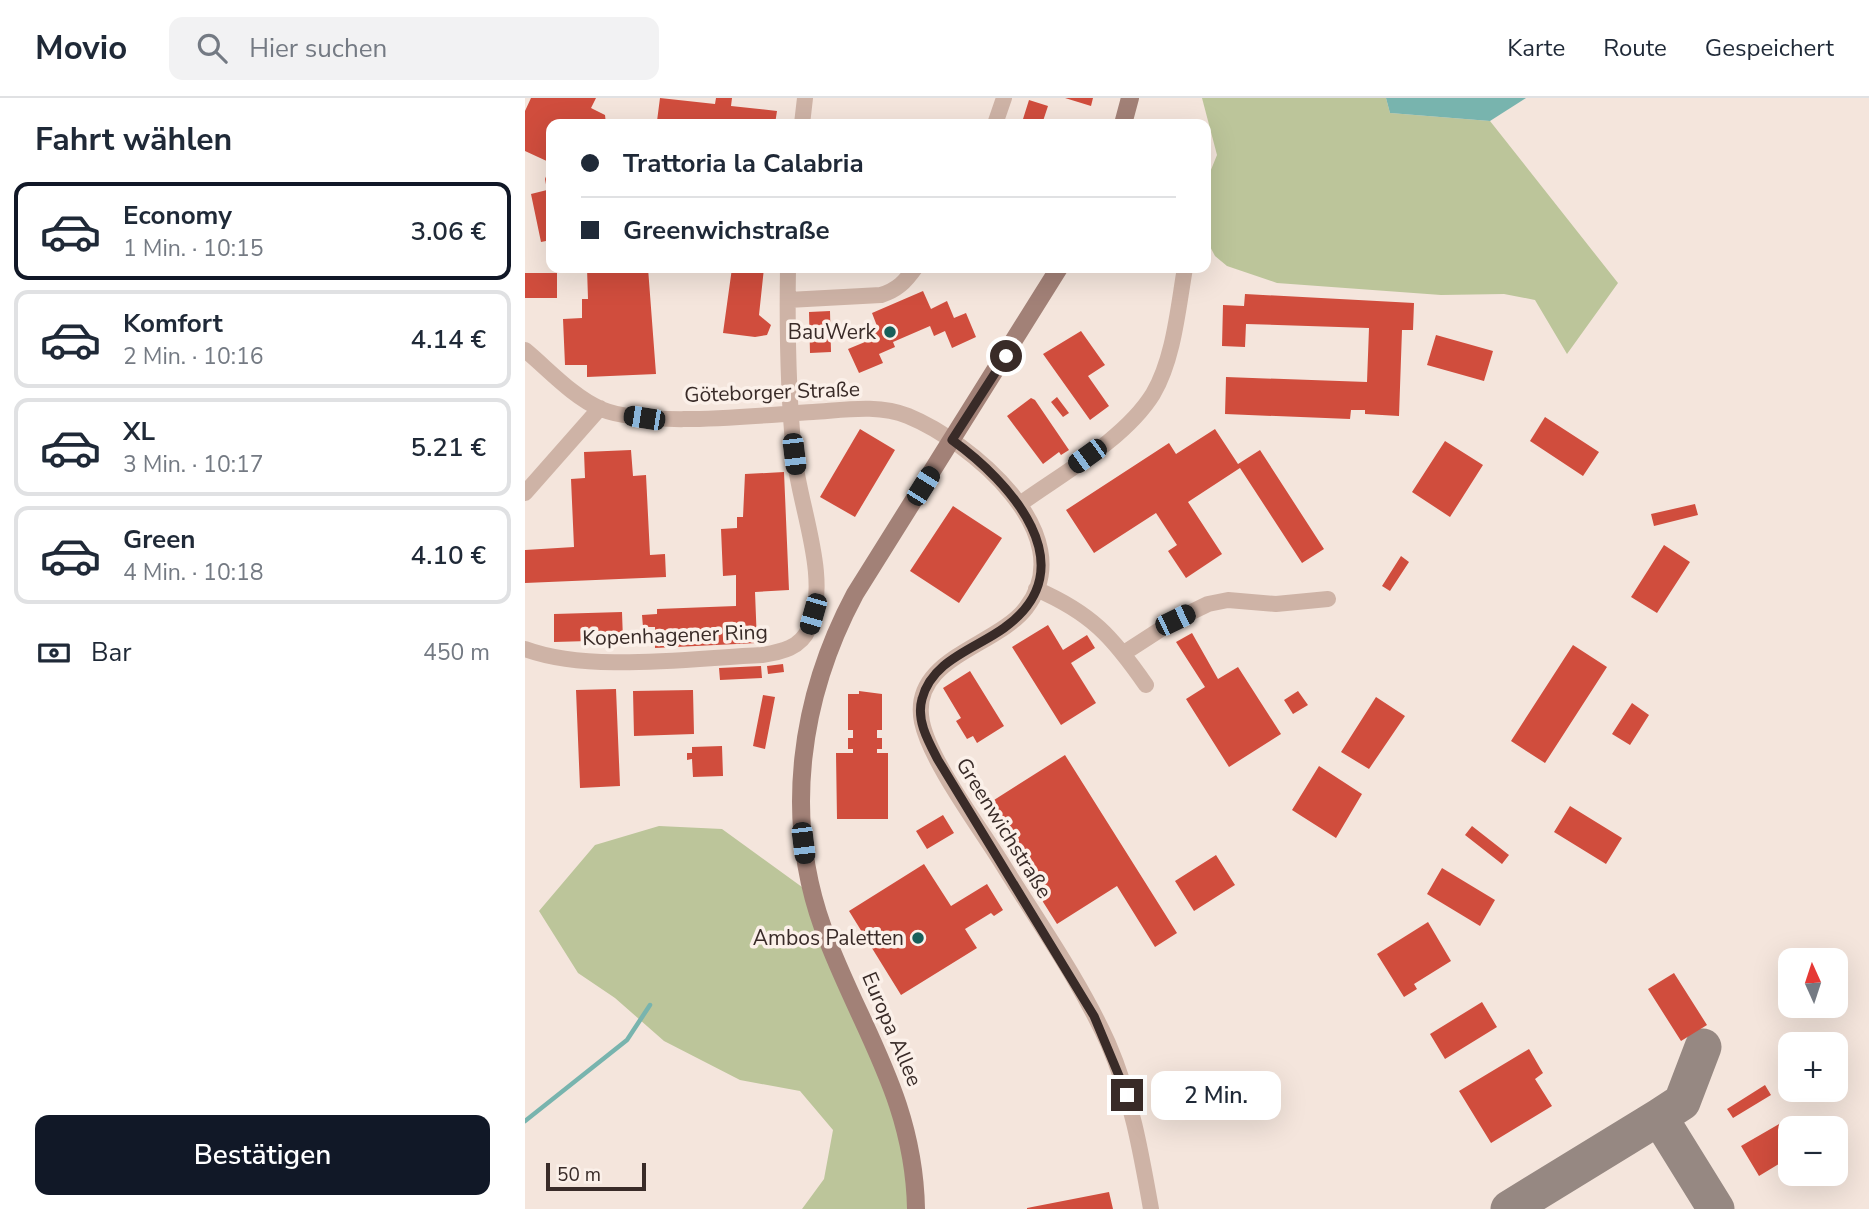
<!DOCTYPE html>
<html lang="de">
<meta charset="utf-8">
<style>
:root{--surface:#fff;--page:#f2f2f3;--text:#1f2937;--muted:#747a83;--line:#e0e1e3;--accent:#111827}
body{margin:0;font-family:"Nunito Sans",sans-serif;background:var(--page);color:var(--text);height:100vh;display:flex;flex-direction:column;font-size:26px;white-space:nowrap}
*{box-sizing:border-box;margin:0}
p{font-size:23px;color:var(--muted)}
.icon{flex:none;width:38px;height:38px;fill:none;stroke:currentColor;stroke-width:2;stroke-linecap:round;stroke-linejoin:round}
.map{position:relative;flex:1;overflow:hidden}
.panel{display:flex;flex-direction:column;background:var(--surface);width:525px}
.panel>*{flex:none}
.hud{position:absolute;left:21px;top:21px;width:665px;height:154px;border-radius:14px;box-shadow:0 7px 28px #0002;display:grid;align-content:center;height:154px;padding:0 35px;background:var(--surface)}
.needle{width:46px;rotate:357deg}
.fabs{position:absolute;left:1253px;top:850px;display:grid;gap:14px}
.fabs a{display:grid;place-items:center;width:70px;height:70px;border-radius:14px;background:var(--surface);box-shadow:0 7px 28px #0002;font-size:35px}
.scale{position:absolute;left:21px;bottom:18px;width:100px;box-sizing:border-box;padding-left:7px;border:4px solid #392b28;border-top:0;font-size:19px;line-height:24px;white-space:nowrap;color:#392b28;-webkit-text-stroke:5px #fbf0e9;paint-order:stroke}
.end{position:absolute;width:32px;height:32px;margin:-16px;border:9px solid #392b28;background:#fff;box-shadow:0 0 0 4px #fff}
.from{border-radius:50%}
.bubble{position:absolute;height:49px;border-radius:14px;background:var(--surface);box-shadow:0 7px 28px #0002;font-size:23px;font-weight:600;line-height:49px;text-align:center}
.car{position:absolute;width:21px;height:42px;margin:-21px -10px;border-radius:9px;box-shadow:0 0 5px 2px #0007;background:linear-gradient(#222 24%,#8ab4d8 0 40%,#222 0 76%,#8ab4d8 0 86%,#222 0)}
.hud b{display:flex;align-items:center;gap:24px;height:66px;font-size:26px}
.hud b+b{border-top:2px solid var(--line)}
.hud i{width:18px;height:18px;background:var(--text)}
ul{padding:0;list-style:none}
li{display:flex;align-items:center;gap:21px;height:98px;margin:0 14px 10px;padding:0 21px;border:4px solid var(--line);border-radius:14px}
li div{flex:1}
li b{display:block;font-size:26px}
li em{font-style:normal;font-weight:600}
li.selected{border-color:var(--accent)}
li>.icon{width:63px;height:63px;stroke-width:1.5}
h2{padding:0 35px;font-size:32px;line-height:84px}
.pay{display:flex;align-items:center;gap:18px;height:77px;padding:0 35px;font-size:26px}
.pay p{margin-inline-start:auto}
.action{display:flex;gap:14px;margin-top:auto;padding:14px 35px}
.action a{flex:1;height:80px;border-radius:14px;background:var(--accent);color:#fff;font-size:28px;font-weight:600;line-height:80px;text-align:center}
header{display:flex;align-items:center;gap:42px;box-sizing:border-box;height:98px;padding:0 35px;background:var(--surface);border-bottom:2px solid var(--line)}
header strong{font-size:33px}
nav{display:flex;gap:38px;margin-inline-start:auto;font-size:24px}
.search{width:490px;height:63px;background:var(--page);display:flex;align-items:center;gap:18px;box-sizing:border-box;padding:0 24px;border-radius:14px;color:var(--muted);font-size:26px}
main{display:flex;flex:1;min-height:0}
.map>svg:first-child{display:block}
</style>
<header>
<strong>Movio</strong>
<div class="search"><svg class="icon" aria-label="search" viewBox="0 0 24 24"><circle cx="10" cy="10" r="6"/><path d="M15 15l6 6"/></svg>Hier suchen</div>
<nav><a>Karte</a><a>Route</a><a>Gespeichert</a></nav>
</header>
<main>
<section class="panel">
<h2>Fahrt wählen</h2>
<ul>
<li class="selected"><svg class="icon" aria-label="car" viewBox="0 0 24 24"><path d="M5 17H2v-5l4-1 3-4h7l3 4 3 1v5h-3M9 17h6M6 11h13"/><circle cx="7" cy="17" r="2"/><circle cx="17" cy="17" r="2"/></svg><div><b>Economy</b><p>1 Min. · 10:15</p></div><em>3.06 €</em></li>
<li><svg class="icon" aria-label="car" viewBox="0 0 24 24"><path d="M5 17H2v-5l4-1 3-4h7l3 4 3 1v5h-3M9 17h6M6 11h13"/><circle cx="7" cy="17" r="2"/><circle cx="17" cy="17" r="2"/></svg><div><b>Komfort</b><p>2 Min. · 10:16</p></div><em>4.14 €</em></li>
<li><svg class="icon" aria-label="car" viewBox="0 0 24 24"><path d="M5 17H2v-5l4-1 3-4h7l3 4 3 1v5h-3M9 17h6M6 11h13"/><circle cx="7" cy="17" r="2"/><circle cx="17" cy="17" r="2"/></svg><div><b>XL</b><p>3 Min. · 10:17</p></div><em>5.21 €</em></li>
<li><svg class="icon" aria-label="car" viewBox="0 0 24 24"><path d="M5 17H2v-5l4-1 3-4h7l3 4 3 1v5h-3M9 17h6M6 11h13"/><circle cx="7" cy="17" r="2"/><circle cx="17" cy="17" r="2"/></svg><div><b>Green</b><p>4 Min. · 10:18</p></div><em>4.10 €</em></li>
</ul>
<div class="pay"><svg class="icon" aria-label="cash" viewBox="0 0 24 24"><path d="M3 7h18v10H3z"/><circle cx="12" cy="12" r="2"/></svg>Bar<p>450 m</p></div>
<div class="action"><a>Bestätigen</a></div>
</section>
<div class="map">
<svg width="1344" height="1111" viewBox="0 0 1344 1111">
<rect width="100%" height="100%" fill="#f4e5dc"/>
<path fill="#bcc59a" d="M677,0H861L865,15L965,23L1093,185L1042,256L1010,202L979,196L916,197L752,185L702,168L690,158L681,141V84L692,57Z
M134,728L197,731L288,797L359,963L391,1111H277L299,1081L308,1032L275,993L215,982L139,943L90,900L53,875L14,813L70,747Z"/>
<path fill="#78b4ae" d="M861,0H1001L965,23L865,15Z"/>
<g fill="none" stroke-linecap="round" stroke-linejoin="round">
<path stroke="#78b4ae" stroke-width="4.5" d="M0,1023L102,942L125,907"/>
<path stroke="#968882" stroke-width="37" d="M1178,949L1157,1004L1134,1019L1191,1111
M984,1111L1134,1019"/>
</g>
<path fill="#d04d3d" d="M6,0H71L66,10L80,17L81,26H26V65L0,53V13Z
M135,0L190,6L191,0H207L206,8L252,13L250,26H161L132,23Z
M540,0H568L566,8Z
M504,2L523,8L517,26L498,21Z
M26,66V142L16,144L6,96L22,92L20,81Z
M62,170H123L131,276L62,279V267H40L38,221L57,220V201H63Z
M207,170H239L234,217L246,227L242,237L230,239L198,235Z
M0,175H32V200H0Z
M398,193L406,211L422,203L429,220L441,215L451,239L427,250L420,233L409,238L405,228L368,244L370,249L354,256L358,265L334,275L323,251L340,244L336,235L352,228L347,215Z
M720,196L889,205L888,232H877L874,318L840,316V312H826L825,321L700,316L701,279L842,284L844,230L721,226L720,249L697,248L698,207L719,208Z
M305,213L306,254L285,255L284,214Z
M556,233L580,267L563,278L584,308L565,322L518,256Z
M911,237L968,253L959,283L902,267Z
M532,299L544,315L538,319L526,304Z
M506,300L510,302L544,352L536,357L534,354L518,366L482,318Z
M1020,319L1074,354L1058,378L1005,343Z
M335,331L370,352L330,419L295,399Z
M690,331L713,366L735,352L799,451L777,465L715,370L663,404L697,456L661,480L643,453L652,447L631,415L569,455L541,412L644,345L651,356Z
M920,343L958,367L925,419L887,394Z
M106,352L108,378L121,377L125,457L140,456L141,479L0,485V452L49,449L46,381L60,380L59,354Z
M259,374L264,492L230,494L232,545L130,550V529H118L117,517L132,516V511L211,508V477L198,478L196,431L212,430V419H218L220,376Z
M1170,406L1173,417L1129,428L1126,416Z
M428,408L477,440L434,505L385,473Z
M1139,447L1165,464L1132,515L1106,499Z
M876,458L884,464L865,493L857,488Z
M97,514L98,542L29,544V516Z
M523,527L538,552L562,537L570,550L546,565L571,605L536,627L487,549Z
M667,535L693,581L713,569L756,636L704,669L661,601L680,589L651,544Z
M1048,547L1082,569L1020,665L986,643Z
M258,566L259,574L243,576L242,568Z
M236,568L237,580L195,582L194,570Z
M445,573L479,628L452,645L448,638L442,641L431,623L436,620L418,590Z
M91,591L95,688L55,690L51,592Z
M168,592L169,636L109,638L108,593Z
M334,593L357,596V632H352V640H357V651H352V655H363V721H312L311,655H328V651H323V640H328V632H323V596H334Z
M773,593L783,607L768,616L759,602Z
M238,597L250,599L240,651L228,648Z
M851,599L880,618L844,671L816,654Z
M1107,605L1124,617L1105,647L1087,636Z
M197,648L198,678L168,679L167,661L162,662V655H167V649Z
M540,657L652,835L630,849L592,788L532,826L458,709Z
M794,668L837,696L811,740L767,712Z
M1045,708L1097,740L1081,766L1029,734Z
M418,717L429,735L402,751L391,733Z
M947,728L984,757L977,766L940,737Z
M691,757L710,787L669,813L650,783Z
M399,766L426,808L462,786L478,812L469,818L466,815L440,831L452,850L376,897L324,813Z
M917,770L970,802L955,828L902,796Z
M903,824L926,863L889,886L892,891L879,899L852,856Z
M1149,875L1182,927L1156,943L1123,891Z
M957,904L972,929L920,961L905,936Z
M1004,951L1018,975L1010,981L1027,1008L966,1045L934,993Z
M1240,987L1246,997L1208,1020L1202,1011Z
M1268,1018L1276,1031H1265V1059L1234,1078L1216,1048Z
M584,1094L588,1111H502V1110Z"/>
<g fill="none" stroke-linecap="round" stroke-linejoin="round">
<path stroke="#ceb3a6" stroke-width="16" d="M277,26L280,0
M470,26L479,0
M263,202L356,197C372,192 380,184 390,170
M0,252C23,271 48,299 76,311C122,330 235,317 288,314C319,312 354,306 383,318C444,343 558,436 501,510C471,549 384,560 397,624C405,663 456,731 478,767C514,825 555,883 583,945C606,998 616,1054 626,1111
M0,395L75,310
M495,406C538,375 600,341 628,296C649,260 653,210 660,170
M511,491C566,515 587,538 621,587
M0,551C64,575 167,560 237,557C256,554 276,550 284,530C306,480 274,409 269,356C263,295 262,231 263,170
M599,555L650,522L683,506L703,502L751,506L803,501"/>
<path stroke="#a28177" stroke-width="18" d="M598,26L605,0
M391,1111C389,999 334,929 298,830C258,719 275,599 330,496L534,170"/>
</g>
<g fill="none" stroke-linecap="round" stroke-linejoin="round">
<path stroke="#392b28" stroke-width="9" d="M481,258L427,342C484,383 564,469 479,530C450,551 407,562 397,601C391,622 403,643 413,662L569,918L602,997"/>
</g>
<g fill="#195f5a" stroke="#fbf0e9" stroke-width="2.5">
<circle cx="365" cy="234" r="7"/>
<circle cx="393" cy="840" r="7"/>
</g>
<g text-anchor="middle" dominant-baseline="central" stroke-width="7" stroke-linejoin="round" paint-order="stroke">
<g font-size="21" fill="#392b28" stroke="#fbf0e9" text-anchor="end">
<text x="351" y="234">BauWerk</text>
<text x="379" y="840">Ambos Paletten</text>
</g>
<g font-size="21" fill="#392b28" stroke="#fbf0e9">
<text transform="translate(247 294) rotate(-2)">Göteborger Straße</text>
<text transform="translate(150 537) rotate(-2)">Kopenhagener Ring</text>
<text transform="translate(479 730) rotate(58)">Greenwichstraße</text>
<text transform="translate(367 931) rotate(67)">Europa Allee</text>
</g>
</g>
</svg>
<div class="fabs">
<a><svg class="needle" viewBox="-14 -14 28 28"><path d="M0-13l5 13h-10z" fill="#e53935"/><path d="M0 13l5-13h-10z" fill="#747a83"/></svg></a>
<a>+</a>
<a>−</a>
</div>
<div class="scale">50 m</div>
<i class="end from" style="left:481px;top:258px"></i>
<i class="end" style="left:602px;top:997px"></i>
<div class="bubble" style="left:626px;top:973px;width:130px">2 Min.</div>
<i class="car" style="left:119px;top:320px;rotate:279deg"></i>
<i class="car" style="left:269px;top:356px;rotate:173deg"></i>
<i class="car" style="left:562px;top:358px;rotate:234deg"></i>
<i class="car" style="left:398px;top:388px;rotate:32deg"></i>
<i class="car" style="left:288px;top:516px;rotate:196deg"></i>
<i class="car" style="left:650px;top:522px;rotate:64deg"></i>
<i class="car" style="left:278px;top:745px;rotate:173deg"></i>
<div class="hud">
<b><i class="from"></i>Trattoria la Calabria</b>
<b><i></i>Greenwichstraße</b>
</div>
</div>
</main>
